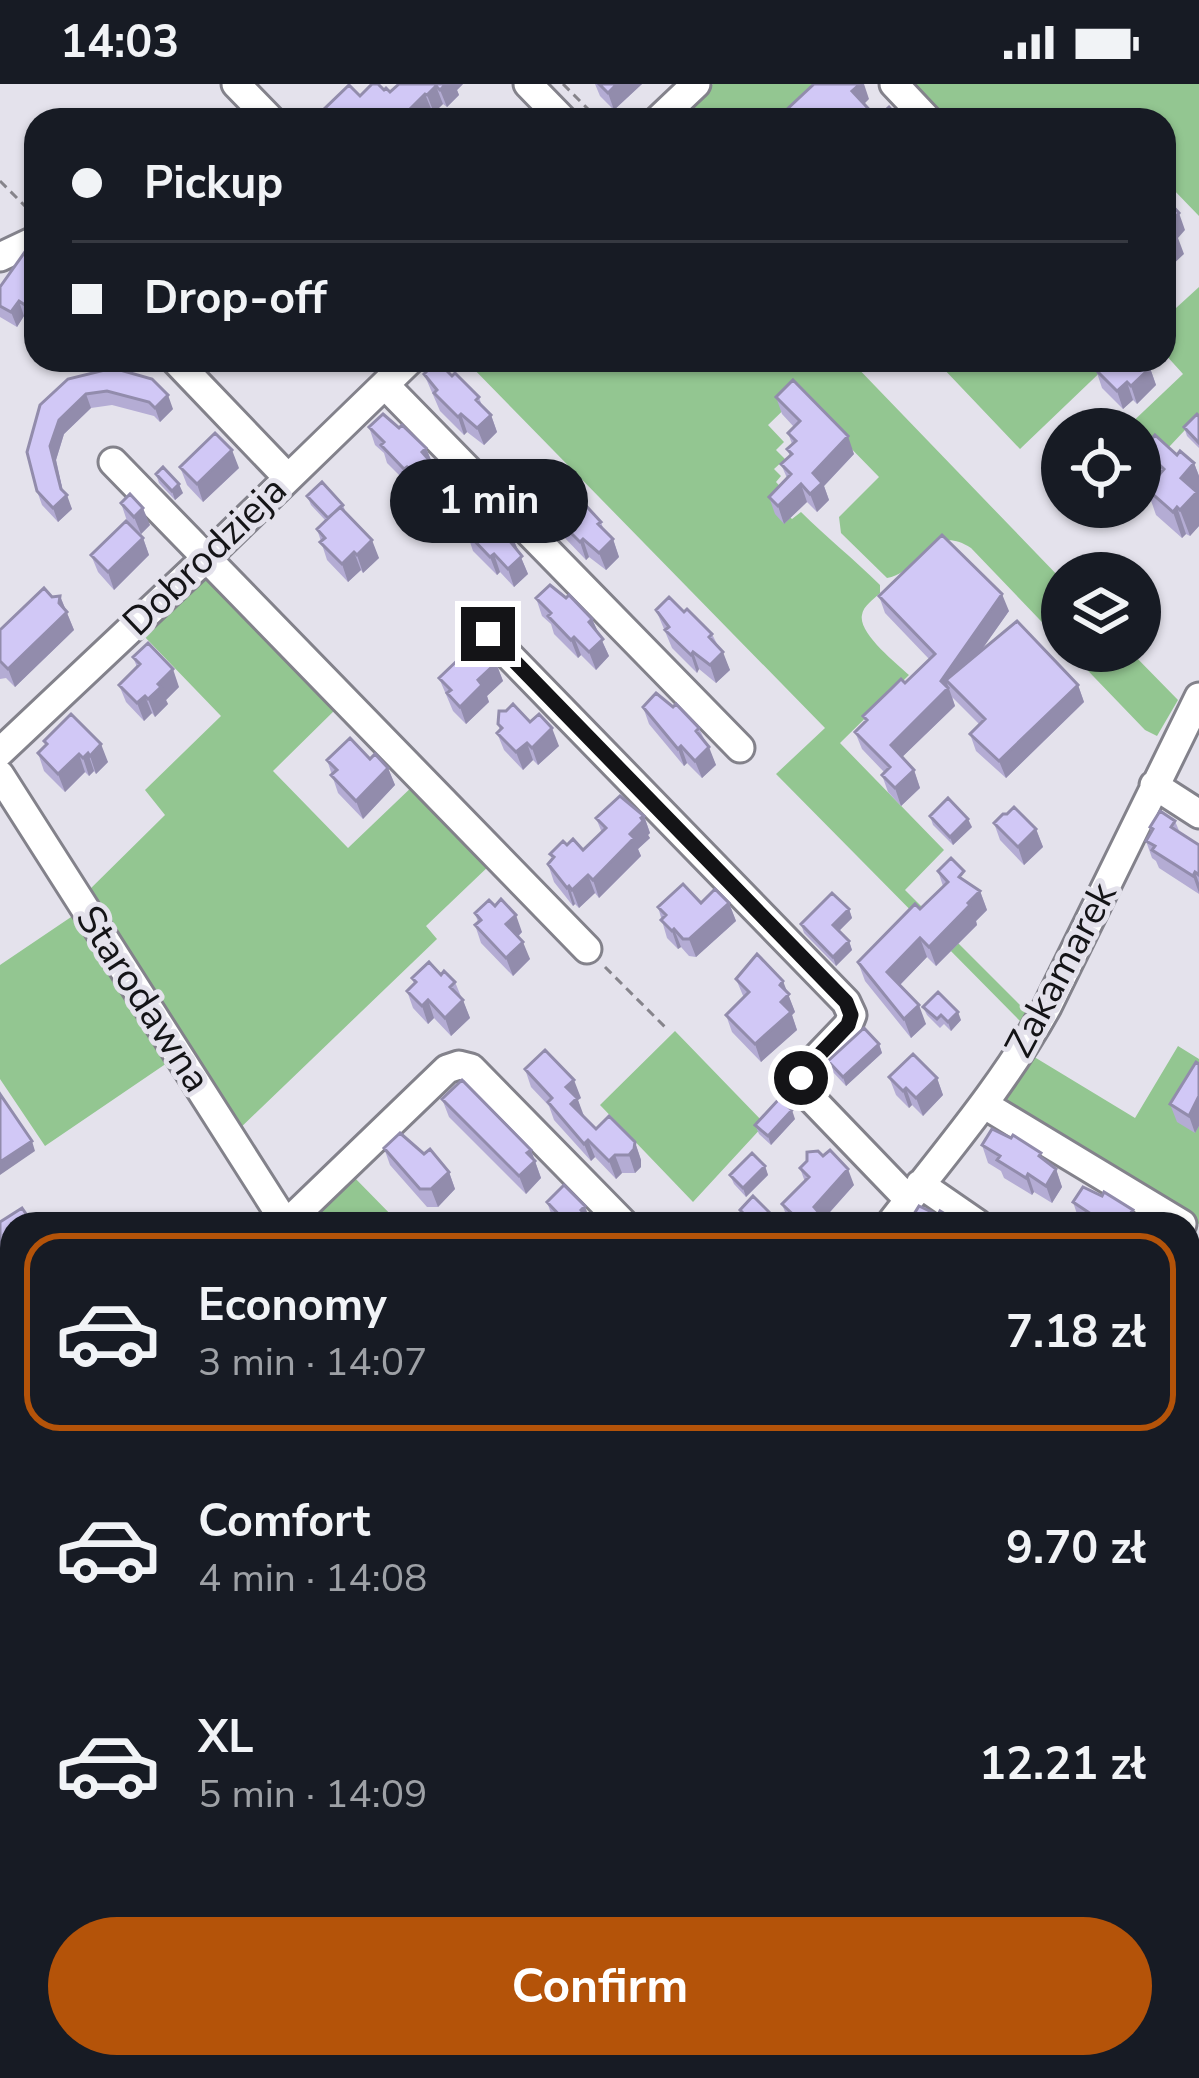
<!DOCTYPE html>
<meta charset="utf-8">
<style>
:root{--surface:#171b24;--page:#20242c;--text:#f1f3f6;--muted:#9ea1a6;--line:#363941;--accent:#b45309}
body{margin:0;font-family:"Nunito Sans",sans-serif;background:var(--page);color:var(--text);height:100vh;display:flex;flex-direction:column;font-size:45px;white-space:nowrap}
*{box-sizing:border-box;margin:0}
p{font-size:39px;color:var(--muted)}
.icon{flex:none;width:66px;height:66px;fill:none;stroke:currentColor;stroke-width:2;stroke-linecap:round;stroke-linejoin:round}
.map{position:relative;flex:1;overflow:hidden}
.drawer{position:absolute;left:0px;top:1128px;width:1200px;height:867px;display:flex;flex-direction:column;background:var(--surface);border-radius:36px 36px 0 0;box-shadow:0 3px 9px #0004}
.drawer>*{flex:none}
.banner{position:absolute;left:24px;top:24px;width:1152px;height:264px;border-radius:36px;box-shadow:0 3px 9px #0004;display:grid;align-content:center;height:264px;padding:0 48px;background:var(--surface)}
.tools{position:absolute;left:1041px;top:324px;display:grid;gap:24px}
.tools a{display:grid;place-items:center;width:120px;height:120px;border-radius:50%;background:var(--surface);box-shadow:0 3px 9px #0004;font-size:60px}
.end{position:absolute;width:54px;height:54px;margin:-27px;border:15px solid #141417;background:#fff;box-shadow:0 0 0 6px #fff}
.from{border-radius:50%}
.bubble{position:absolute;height:84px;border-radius:42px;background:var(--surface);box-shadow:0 3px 9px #0004;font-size:39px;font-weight:700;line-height:84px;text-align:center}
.banner b{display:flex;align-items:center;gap:42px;height:114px;font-size:45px}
.banner b+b{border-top:3px solid var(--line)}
.banner i{width:30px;height:30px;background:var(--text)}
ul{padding:21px 0 0;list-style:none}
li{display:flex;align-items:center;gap:36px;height:198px;margin:0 24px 18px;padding:0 24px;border:6px solid transparent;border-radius:36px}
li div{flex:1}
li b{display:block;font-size:45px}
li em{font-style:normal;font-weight:700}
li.active{border-color:var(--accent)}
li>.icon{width:108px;height:108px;stroke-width:1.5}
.cta{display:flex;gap:24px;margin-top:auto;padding:24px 48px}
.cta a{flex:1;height:138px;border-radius:72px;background:var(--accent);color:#fff;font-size:48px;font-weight:700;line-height:138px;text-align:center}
.status{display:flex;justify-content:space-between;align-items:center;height:84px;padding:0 60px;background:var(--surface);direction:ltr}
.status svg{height:33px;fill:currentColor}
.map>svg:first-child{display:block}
</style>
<div class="status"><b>14:03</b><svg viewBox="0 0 49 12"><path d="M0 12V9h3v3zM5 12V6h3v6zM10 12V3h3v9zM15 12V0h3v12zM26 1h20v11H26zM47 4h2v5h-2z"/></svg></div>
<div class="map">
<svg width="1199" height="1994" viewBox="0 0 1199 1994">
<rect width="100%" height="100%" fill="#e4e2ec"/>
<path fill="#93c691" d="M713,0H816L779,36H701L688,23Z
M905,0H1199V132L1170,102L1164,107V36H939Z
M1199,203V331L1140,394V345H1125L1183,290L1164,269V235Z
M465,276H850L1062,496V559L971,464C929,437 919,490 887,494L841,449L839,433L879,393L799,311L768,341L784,358L776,366L785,375L774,385L781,392L776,398L789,412L779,422L792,435L801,428C826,453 854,475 880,501V509C874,515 863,522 862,531C858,549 896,579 909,591L840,659L944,766L905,806L1026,927L1021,938L776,690L825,644Z
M947,276H1113L1020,365L941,282Z
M203,484L340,621L273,687L348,764L416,699L492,779L426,842L437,855L235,1049L84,811L165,731L145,706L221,632L141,549Z
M1069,567H1130L1178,616L1157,652L1145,646Z
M77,829L170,977L45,1062L0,995V881Z
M675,947L765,1040L693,1118L600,1021Z
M1178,962L1199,975V1140L998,1019L1031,971L1135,1034Z
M350,1089L400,1140H302Z
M12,1705V1983H410L379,1994H0V1707Z
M860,1983H1057L1041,1994H843Z"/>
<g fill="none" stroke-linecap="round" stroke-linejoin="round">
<g stroke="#83828b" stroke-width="33">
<path id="minor" d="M236,0L271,36
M528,0L563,36
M894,0L928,36
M658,36L696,0
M0,173L36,156
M175,276L287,393
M385,301L740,664
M113,378L587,865
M488,550L846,918L852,931L848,941L803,988L801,999L807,1010L909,1116
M0,668L207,473L410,276
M0,691L286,1140
M1154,701L1199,730
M985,1021L1182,1140
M920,1100L978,1140
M286,1140L447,985L459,981L471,984L624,1140
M890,1140C945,1069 1003,1002 1047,923L1199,613
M0,1693L12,1692
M806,1983L815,1994"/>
</g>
<path stroke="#86848b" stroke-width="3" stroke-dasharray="9 6" stroke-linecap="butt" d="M563,0L599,36
M0,97L35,132
M605,883L667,945"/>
<use href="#minor" stroke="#fff" stroke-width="27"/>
</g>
<path fill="#b4acd4" d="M463,0L457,6L459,11L447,23L443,20L423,36H319L318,31L360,12L384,6L390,8Z
M595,0H642L614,26L600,12Z
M27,165L34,238L24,232L17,243L0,233V203Z
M1150,284L1156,301L1137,320L1133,316L1123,325L1102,304L1096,286Z
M424,290L452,292L479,313L482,322L491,331L497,348L484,361L467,348L464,351L440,327Z
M68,295L173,325L160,338L154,332L112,321L91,324L64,350L56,376L63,407L72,425L58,438L42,421L37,407Z
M776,313L854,370L824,402L829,416L817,428L807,418L784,440L775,430L769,413L787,394L781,380L790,372L787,365L792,360L788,349L794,343L782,330Z
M1199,332V364L1187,352L1184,343Z
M369,343L426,364L442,402L428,415L414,400L411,403L387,379L384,369L375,361Z
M1143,365L1177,371L1194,379L1199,392V442L1190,452L1186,450L1182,454L1156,431L1147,405L1156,395L1152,391Z
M180,383L239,384L203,418L187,401Z
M156,390L183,409L175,416L159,399Z
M307,412L343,421L346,429L379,474L363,489L361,486L348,498L327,476L317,445L326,437L311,421Z
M546,415L575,417L601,438L604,447L613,455L619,473L606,486L589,473L586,476L563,452Z
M121,419L150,441L141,450L127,437Z
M455,431L512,452L528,490L514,503L500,488L497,491L473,467L470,458L462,449Z
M143,454L149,471L114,506L98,488L91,471Z
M60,512L74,546L15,603L6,594L0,595V546L52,513Z
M879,512L1009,527L980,568L1078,601L1084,618L1006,694L976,667L970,650L979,640L952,613L951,609L955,622L902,673L914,686L920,704L901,722L888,708L882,691L884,688L862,665L855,648L865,638L863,632L905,599L929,575L885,529Z
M536,514L592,535L609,572L596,586L581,571L578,574L554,550L551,540L542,532Z
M656,526L684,528L712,550L730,586L716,599L699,585L697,589L672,564Z
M133,573L179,603L166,616L168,620L155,633L152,629L144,637L126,618L119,601L137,583Z
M469,577L496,579L503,597L487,612L489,618L466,640L453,627L439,594Z
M643,623L699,644L716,681L702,694L687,679L684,682L649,640Z
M71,630L108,678L96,690L94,687L89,692L85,688L65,708L44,687L38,669L46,662L44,657Z
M530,638L559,662L538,681L533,676L523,686L504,666L497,649L500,646L498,640Z
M370,675L388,684L395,701L363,735L338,709L327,676Z
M644,732L650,749L648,751L650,754L638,765L641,772L599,814L595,809L579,824L575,820L573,822L554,798L548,780L552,776L550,770L567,761L583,766L602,749L596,734Z
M930,732L972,743L953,761L933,741Z
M1175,737L1180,749L1199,761V810L1159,784L1156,777L1152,774L1146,757L1151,748L1150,743Z
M994,739L1036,745L1043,763L1024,781L1000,756Z
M938,787L969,799L980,807L987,826L976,837L977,841L936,882L927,873L900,901L926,940L911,954L865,897L858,878L920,825L943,802Z
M701,819H729L736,837L696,873L689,872L681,863L678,865L667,854L658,823Z
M849,825L852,834L839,847L849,857L852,866L836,882L804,849L801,840Z
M475,829L522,848L518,853L530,875L513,892L481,859L475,841L478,838Z
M441,891L455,898L470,934L451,952L434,934L428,940L413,924L407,907L414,899L412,894Z
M736,895L787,908L795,928L792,931L797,946L761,978L732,948L726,931L744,914Z
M923,923L961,936L951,947L944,940L940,944L927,931Z
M879,960L882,969L846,1002L831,986L828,977Z
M1199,980V1042L1195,1049L1177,1038L1170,1020Z
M525,985L581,1014L578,1016L583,1033L596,1045L635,1058L641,1076V1083L635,1089H622L616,1095L595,1073L591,1077L554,1036L549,1022L531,1003Z
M889,993L937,994L943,1011L923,1032L912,1021L909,1024L896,1011Z
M442,1015L531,1066L541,1094L526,1110L449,1033Z
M795,1035L771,1061L759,1050L755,1041Z
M982,1061L1043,1075L1049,1078L1050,1082L1056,1085L1062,1103L1052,1119L1034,1108L1032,1111L1004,1094L1001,1087L988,1079Z
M384,1064L424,1070L449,1088L455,1105L438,1123H427L390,1081Z
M765,1082L768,1091L746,1113L734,1100L730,1091Z
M800,1084L854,1101L824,1135L828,1140H792L788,1136L782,1120L805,1098Z
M547,1118L591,1140H558L553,1135Z
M1073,1118L1133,1126L1136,1134L1143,1140H1085L1079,1136Z
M740,1126L776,1140H745Z
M1188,1162L1199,1169L1197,1206L1188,1200Z
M0,1295L12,1317V1375L6,1366L0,1369Z
M12,1539V1586L0,1563V1546Z"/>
<path fill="#928cac" d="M446,0H463L457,6L459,11L447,23L440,6Z
M617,0H642L614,26L608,9Z
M860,0H864L869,15L859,25L852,7Z
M436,2L443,20L434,29L427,11Z
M425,10L432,27L423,36H399Z
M1179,129L1185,146L1178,154L1184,170L1169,184L1164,169L1167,141Z
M36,190V235L34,238L28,223L31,199Z
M19,217L24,232L17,243L11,228Z
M1150,284L1156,301L1137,320L1131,302Z
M1127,298L1133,316L1123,325L1117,307Z
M86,310L91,324L64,350L56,376L64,413L67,411L72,425L58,438L53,424L50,362L59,336Z
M168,311L173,325L160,338L155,324Z
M461,330L467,348L464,351L458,333Z
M491,331L497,348L484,361L477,344Z
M848,352L854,370L824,402L829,416L817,428L810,410L813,389Z
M426,364L442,402L428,415L422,397V368Z
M232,366L239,384L203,418L197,400Z
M1194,379L1199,392V442L1190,452L1180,426L1181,394Z
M407,383L414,400L411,403L404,385Z
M179,400L183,409L175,416L172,407Z
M801,400L807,418L784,440L778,422Z
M1177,423L1186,450L1182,454L1173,428Z
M143,424L150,441L141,450L134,433Z
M512,452L528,490L514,503L508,485V455Z
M143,454L149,471L114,506L108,488Z
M583,455L589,473L586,476L580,458Z
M613,455L619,473L606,486L599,469Z
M372,456L379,474L363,489L357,471Z
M354,468L361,486L348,498L342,480Z
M494,470L500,488L497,491L490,473Z
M1002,510L1009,527L954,605L946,596L955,622L897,678L891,661L941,597Z
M60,512L74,546L15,603L8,585L59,519Z
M592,535L609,572L596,586L589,568V538Z
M574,553L581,571L578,574L571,556Z
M693,568L699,585L697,589L691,571Z
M723,568L730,586L716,599L710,581Z
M496,579L503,597L487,612L489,618L466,640L460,623L478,596Z
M173,585L179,603L166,616L168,620L155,633L148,615L158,600Z
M1078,601L1084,618L1006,694L999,677Z
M145,612L152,629L144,637L137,619Z
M552,644L559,662L538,681L532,664Z
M527,659L533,676L523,686L516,668Z
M101,660L108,678L96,690L90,672Z
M681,662L687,679L684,682L678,665Z
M709,663L716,681L702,694L695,677Z
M88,669L94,687L89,692L83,674Z
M79,670L85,688L65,708L58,690Z
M388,684L395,701L363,735L356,717Z
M914,686L920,704L901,722L895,704Z
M644,732L650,749L648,751L650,754L638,765L641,772L599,814L593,796Z
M968,735L972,743L953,761L950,753Z
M1036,745L1043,763L1024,781L1018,763Z
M1195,788L1199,799V809L1193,792Z
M588,791L595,809L579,824L572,806Z
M569,802L575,820L573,822L567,804Z
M980,807L987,826L976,837L977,841L936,882L929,863Z
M729,819L736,837L696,873L689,855Z
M849,825L852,834L836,850L833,841Z
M516,831L522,848L512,858L506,840Z
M674,845L681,863L678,865L672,847Z
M920,854L927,873L894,907L887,888Z
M849,857L852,866L836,882L833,873Z
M523,858L530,875L513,892L506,874Z
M783,897L795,928L792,931L797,946L761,978L755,960L781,918L780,901Z
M428,916L434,934L428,940L422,922Z
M463,916L470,934L451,952L445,934Z
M919,921L926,940L911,954L904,935Z
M958,928L961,936L951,947L948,938Z
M879,960L882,969L846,1002L843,993Z
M937,994L943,1011L923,1032L916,1014Z
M574,996L581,1014L578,1016L584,1032L577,1038L566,1003Z
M906,1004L912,1021L909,1024L903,1007Z
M1199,1012V1042L1195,1049L1189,1032Z
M792,1026L795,1035L771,1061L768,1052Z
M588,1056L595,1073L591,1077L584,1060Z
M32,1057L35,1067L0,1091V1078Z
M635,1058L641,1076V1083L635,1089L629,1071Z
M531,1066L541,1094L526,1110L519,1092L527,1069Z
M615,1071L622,1089L616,1095L609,1077Z
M1049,1078L1053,1090L1056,1085L1062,1103L1052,1119L1046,1102Z
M765,1082L768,1091L746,1113L743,1104Z
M848,1085L854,1101L820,1139L814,1123Z
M449,1088L455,1105L438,1123L431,1105Z
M1028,1090L1034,1108L1032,1111L1026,1094Z
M585,1122L591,1140H581V1126Z
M12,1155V1167L0,1175V1162Z
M1199,1175V1203L1197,1206L1191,1188Z
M1194,1741L1198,1750L1188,1756V1745Z"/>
<path fill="#d1c8f6" stroke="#928cac" stroke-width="3" d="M372,0H378L384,6L386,4L390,8L399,0H446L440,6L436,2L427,11L425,10L399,36H392L388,33L385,36H322L318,31L349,1L360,12Z
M599,0H617L608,9Z
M814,0H860L852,7L877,34L889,23L901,36H790L783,29Z
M1167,116L1179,129L1167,141L1177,152L1164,165V119Z
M27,165L36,172V190L31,199L36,202V212L28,223L19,217L11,228L0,222V203Z
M1106,276H1125L1127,278L1128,276H1142L1150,284L1131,302L1127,298L1117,307L1096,286Z
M437,277L452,292L455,289L479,313L476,316L491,331L477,344L461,330L458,333L434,309L437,306L424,290Z
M113,284L152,295L168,311L155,324L149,318L107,307L86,310L59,336L50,362L61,405L67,411L53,424L37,407L27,368L40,321L68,295Z
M793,296L848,352L813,389L822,399L810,410L801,400L778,422L769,413L791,390L781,380L792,370L787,365L796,357L788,349L800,337L776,313Z
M383,330L399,344L402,341L426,364L422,368L436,384L422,397L407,383L404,385L381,361L384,358L369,343Z
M1197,330L1199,332V359L1184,343Z
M215,349L232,366L197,400L180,383Z
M1155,351L1177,371L1180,367L1194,379L1181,394L1197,408L1180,426L1177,423L1173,428L1147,405L1164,385L1143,365Z
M163,383L179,400L172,407L156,390Z
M322,398L343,421L328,434L307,412Z
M560,401L575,417L578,413L601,438L598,440L613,455L599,469L583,455L580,458L556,434L560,431L546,415Z
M130,410L143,424L134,433L121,419Z
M468,418L485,431L488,429L512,452L508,455L522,472L508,485L494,470L490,473L467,449L469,447L455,431Z
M340,423L372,456L357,471L354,468L342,480L320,458L325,454L317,445Z
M126,437L143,454L108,488L91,471Z
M942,451L1002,510L941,597L948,604L891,661L914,686L895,704L882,691L890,683L855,648L867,636L863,632L891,605L901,595L905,599L935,570L879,512Z
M550,501L566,514L569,511L592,535L589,538L603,555L589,568L574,553L571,556L548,532L551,529L536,514Z
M44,504L52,513L60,512L59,519L67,528L8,585L0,577V546Z
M669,513L684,528L687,525L712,550L709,553L723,568L710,581L693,568L691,571L665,546L669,543L656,526Z
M1017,537L1078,601L999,677L970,650L985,635L946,596Z
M148,559L173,585L158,600L161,603L148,615L145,612L137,619L119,601L140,580L133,573Z
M482,564L496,579L478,596L482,601L460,623L447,609L451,606L439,594L463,571L469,577Z
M656,609L673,623L676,620L699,644L696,647L709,663L695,677L681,662L678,665L643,623Z
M513,620L530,638L539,630L552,644L532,664L527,659L516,668L497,649L502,644L498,640L499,627H506Z
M71,630L101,660L90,672L88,669L83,674L79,670L58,690L38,669L47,660L44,657Z
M350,654L370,675L375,670L388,684L356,717L331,691L337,686L327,676Z
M620,712L644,732L641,734L643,737L630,750L634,754L593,796L588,791L572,806L569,802L567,804L548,780L554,773L550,770L563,757L567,761L573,755L583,766L606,744L596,734Z
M948,714L968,735L950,753L930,732Z
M1014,723L1036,745L1018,763L994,739L1003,730H1007Z
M1160,727L1175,737L1171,743L1199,761V791L1195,788L1193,792L1152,766L1155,762L1146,757L1153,745L1150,743Z
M951,774L964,787L959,793L980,807L968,819L970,821L929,863L920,854L887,888L919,921L904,935L858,878L915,820L920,825L948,798L938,787Z
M683,800L701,819L715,805L729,819L689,855H683L674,845L672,847L661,836L666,831L658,823Z
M832,809L849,825L833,841L849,857L833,873L801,840Z
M501,815L516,831L506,840L523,858L506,874L475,841L481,836L475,829L489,816L495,822Z
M757,870L783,897L780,901L789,910L781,918L791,928L755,960L726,931L749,908L736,895Z
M429,878L441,891L444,887L455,898L450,903L463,916L445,934L428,916L422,922L407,907L416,898L412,894Z
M938,908L958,928L948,938L941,931L937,935L923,923Z
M864,944L879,960L843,993L828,977Z
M545,966L574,996L566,1003L577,1014L571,1020L596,1045L609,1032L635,1058L634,1065L629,1071H615L609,1077L588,1056L584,1060L548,1018L552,1014L525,985Z
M913,970L937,994L916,1014L906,1004L903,1007L889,993Z
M1196,978L1199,980V1012L1189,1032L1170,1020Z
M462,996L531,1066L527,1069L535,1077L519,1092L442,1015Z
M0,1010L32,1057L0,1078Z
M779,1015L792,1026L768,1052L755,1041Z
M992,1045L1011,1054L1013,1051L1041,1069L1039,1072L1056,1085L1046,1102L1028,1090L1026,1094L997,1076L1000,1072L982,1061Z
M400,1049L424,1070L430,1065L449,1088L431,1105H420L384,1064Z
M830,1066L848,1085L814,1123L828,1139L803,1140L782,1120L809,1093L800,1084L807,1077V1068L818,1067L823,1072Z
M752,1069L765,1082L743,1104L730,1091Z
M564,1101L585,1122L581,1126L588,1134L581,1140H568L547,1118Z
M1083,1103L1102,1112L1104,1108L1133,1126L1130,1130L1143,1140H1099L1088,1133L1091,1130L1073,1118Z
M753,1112L774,1133L767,1140H754L740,1126Z
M919,1122L938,1131L940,1127L961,1140H912L909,1138Z
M22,1124L33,1140H12V1155L0,1162V1138Z
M699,1132H705L714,1140H686Z
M1188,1162L1199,1169V1175L1191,1188L1188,1186Z
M0,1298L12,1317V1371L2,1356L0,1357Z
M12,1539V1577L11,1578L0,1558V1546Z
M1188,1731L1194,1741L1188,1745Z"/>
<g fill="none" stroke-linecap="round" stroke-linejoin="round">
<path stroke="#141417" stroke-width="15" d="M488,550L846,918L851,931L848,941L803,988L801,994"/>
</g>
<g text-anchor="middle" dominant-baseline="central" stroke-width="10" stroke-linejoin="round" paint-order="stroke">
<g font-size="39" fill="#141417" stroke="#e4e2ec">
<text transform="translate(205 472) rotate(-44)">Dobrodzieja</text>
<text transform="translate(1061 886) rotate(-62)">Zakamarek</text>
<text transform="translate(143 915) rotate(57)">Starodawna</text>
</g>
</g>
</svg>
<div class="tools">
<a><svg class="icon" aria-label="locate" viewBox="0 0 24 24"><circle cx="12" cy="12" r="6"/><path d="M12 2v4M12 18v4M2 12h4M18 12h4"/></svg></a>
<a><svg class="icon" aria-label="layers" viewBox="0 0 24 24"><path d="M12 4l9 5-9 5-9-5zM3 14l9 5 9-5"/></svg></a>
</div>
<i class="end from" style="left:801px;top:994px"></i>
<i class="end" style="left:488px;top:550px"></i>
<div class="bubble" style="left:390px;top:375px;width:198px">1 min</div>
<div class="banner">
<b><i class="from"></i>Pickup</b>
<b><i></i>Drop-off</b>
</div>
<section class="drawer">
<ul>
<li class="active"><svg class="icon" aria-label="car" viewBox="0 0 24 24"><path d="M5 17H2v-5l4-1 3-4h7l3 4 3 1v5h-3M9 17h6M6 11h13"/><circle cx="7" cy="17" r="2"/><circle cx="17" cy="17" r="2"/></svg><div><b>Economy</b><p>3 min · 14:07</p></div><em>7.18 zł</em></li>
<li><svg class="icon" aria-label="car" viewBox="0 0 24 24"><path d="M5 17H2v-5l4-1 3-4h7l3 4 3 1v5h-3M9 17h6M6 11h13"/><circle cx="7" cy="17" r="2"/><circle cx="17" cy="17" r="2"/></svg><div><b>Comfort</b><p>4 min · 14:08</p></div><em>9.70 zł</em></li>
<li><svg class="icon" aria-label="car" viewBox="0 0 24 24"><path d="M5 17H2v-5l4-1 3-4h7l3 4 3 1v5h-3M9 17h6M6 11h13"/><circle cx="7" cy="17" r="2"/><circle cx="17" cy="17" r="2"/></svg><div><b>XL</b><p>5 min · 14:09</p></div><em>12.21 zł</em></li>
</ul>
<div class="cta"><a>Confirm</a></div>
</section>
</div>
